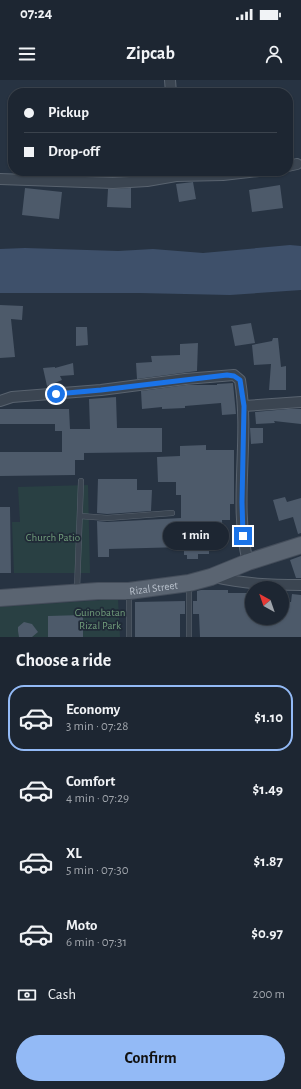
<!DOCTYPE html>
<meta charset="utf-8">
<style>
:root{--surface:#1d2632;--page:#2a323e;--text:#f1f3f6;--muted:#a0a5ac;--line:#3b434d;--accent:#93baf6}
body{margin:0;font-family:"Alegreya Sans",sans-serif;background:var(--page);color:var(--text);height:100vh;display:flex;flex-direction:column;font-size:15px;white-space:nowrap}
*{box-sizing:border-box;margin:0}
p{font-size:13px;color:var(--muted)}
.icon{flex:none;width:22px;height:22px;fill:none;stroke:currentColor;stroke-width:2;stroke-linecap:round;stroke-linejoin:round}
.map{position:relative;height:557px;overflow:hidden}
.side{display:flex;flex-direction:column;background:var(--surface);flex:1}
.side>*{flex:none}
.top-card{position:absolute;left:8px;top:8px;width:285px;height:88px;border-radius:16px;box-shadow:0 1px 3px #0004,0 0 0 1px var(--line);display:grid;align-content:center;height:88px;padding:0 16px;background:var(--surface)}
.needle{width:26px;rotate:320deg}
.tools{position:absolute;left:245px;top:501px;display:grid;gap:8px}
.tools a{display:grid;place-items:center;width:44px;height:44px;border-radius:50%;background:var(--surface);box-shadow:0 1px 3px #0004,0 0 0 1px var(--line);font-size:20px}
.end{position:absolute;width:18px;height:18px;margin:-9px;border:5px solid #1a73e8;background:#fff;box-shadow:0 0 0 2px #fff}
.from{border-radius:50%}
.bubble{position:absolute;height:28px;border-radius:14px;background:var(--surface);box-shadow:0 1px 3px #0004,0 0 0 1px var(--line);font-size:13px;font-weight:700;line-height:28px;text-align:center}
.top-card b{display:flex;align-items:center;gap:14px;height:38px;font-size:15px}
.top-card b+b{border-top:1px solid var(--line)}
.top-card i{width:10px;height:10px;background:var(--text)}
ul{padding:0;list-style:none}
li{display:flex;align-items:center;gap:12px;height:66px;margin:0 8px 6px;padding:0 8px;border:2px solid transparent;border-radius:16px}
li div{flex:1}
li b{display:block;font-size:15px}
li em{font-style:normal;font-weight:700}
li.current{border-color:var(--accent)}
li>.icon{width:36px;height:36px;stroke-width:1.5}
h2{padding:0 16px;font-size:18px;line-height:48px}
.pay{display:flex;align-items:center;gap:10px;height:44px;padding:0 16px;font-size:15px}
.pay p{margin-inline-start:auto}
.button{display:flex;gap:8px;margin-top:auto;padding:8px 16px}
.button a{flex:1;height:46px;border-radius:24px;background:var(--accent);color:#111;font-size:16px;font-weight:700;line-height:46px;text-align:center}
.status{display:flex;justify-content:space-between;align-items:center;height:28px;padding:0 20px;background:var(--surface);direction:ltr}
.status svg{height:11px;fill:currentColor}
header{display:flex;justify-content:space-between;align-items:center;height:52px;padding:0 16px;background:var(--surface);font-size:18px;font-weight:700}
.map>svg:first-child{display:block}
</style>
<div class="status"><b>07:24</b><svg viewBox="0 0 49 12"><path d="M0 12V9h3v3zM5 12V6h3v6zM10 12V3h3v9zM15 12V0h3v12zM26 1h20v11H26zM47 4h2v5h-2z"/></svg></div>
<header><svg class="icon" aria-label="menu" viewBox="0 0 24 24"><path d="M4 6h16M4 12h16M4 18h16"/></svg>Zipcab<svg class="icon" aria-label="person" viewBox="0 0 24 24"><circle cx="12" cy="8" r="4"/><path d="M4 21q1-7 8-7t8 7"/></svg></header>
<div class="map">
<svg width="301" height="557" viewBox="0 0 301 557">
<rect width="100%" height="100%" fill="#273342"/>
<path fill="#294043" d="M88,405L90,493H14L12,442H20L18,407Z
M118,519L120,557H0V527Z"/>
<path fill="#3e506a" d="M290,165L301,166V210L230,215L140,213H0V169L25,168L118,171L153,169L203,173Z"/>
<path fill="#4d5a6a" d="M193,102L196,119L179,122L176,104Z
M280,105L283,128L252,132L249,110Z
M25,108L62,112L59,139L22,135Z
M131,108V128L107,127L108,109Z
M0,225L23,226L22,240L11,239L15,277L0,278Z
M251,243L255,263L235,266L231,246Z
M76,247H87L88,265L76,266Z
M273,258H278L281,287L286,286V310H269L271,284L254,285L252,265L272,261Z
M198,263L197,291L137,299L136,283L152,282L151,276L180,275V264Z
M73,283L74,295L60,296L62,300L47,306L43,288L55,287V288Z
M233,303L236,334L222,335L221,323L185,326V328L162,329V327L142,329L141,311L186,305H217V304Z
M116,317L117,348H162V372L84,373V380H75V395L0,396V372H62V351H55V344H0V329H69L70,349H90L89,319Z
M288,329H301V344L274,341L275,343L256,344L255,332Z
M250,348H263V363L251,364Z
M206,365V370H234V424H230V440H222L223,467H209V474H198V479H187V475H184V467L109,469V477H98L97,441L107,442L181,438V415H176V402H158L157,377L180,376V366Z
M98,399H137V410H152L151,431L107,434L97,433Z
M285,417L287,422L301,418V453L298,454L293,437L279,441L273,420Z
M0,427H10L11,493H0Z
M301,476V498H296L290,480Z
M201,510H228V513H252V538H282V522H291L292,514L301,515V557H200L199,534H193V521H197V511Z
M185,521V534H180V557H135V522Z
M83,535V557H48V536Z
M24,542L32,544L38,552L32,557H19L18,551V547Z"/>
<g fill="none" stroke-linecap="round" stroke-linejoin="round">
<g stroke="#59636f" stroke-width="6">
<path id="lane" d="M80,436L107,438L172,433
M189,506V557
M77,510L81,401
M129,512V557"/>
</g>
<g stroke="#59636f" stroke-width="12">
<path id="street" d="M170,0L171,13
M288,86L297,84
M0,99L113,103L147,101L176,96L223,95L259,91
M0,321L12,317L101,310L185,299L234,295L240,300C250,360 233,423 248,482
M244,326L301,322
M214,497C244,504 271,505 301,505"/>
</g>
<g stroke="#454e5b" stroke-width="18">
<g id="primary">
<path id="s1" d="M0,518L98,511H129L189,503L211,497L248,482L301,465"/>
</g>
</g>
<use href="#lane" stroke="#3b4551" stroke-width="5"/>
<use href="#street" stroke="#3b4551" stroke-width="10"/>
<use href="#primary" stroke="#5a6471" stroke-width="16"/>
</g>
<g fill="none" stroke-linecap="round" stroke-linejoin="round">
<path stroke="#1a73e8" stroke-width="5" d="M56,314L101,310L227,295L234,296L240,300L244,326L242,422L243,456"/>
</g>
<g text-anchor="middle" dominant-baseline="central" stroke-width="3.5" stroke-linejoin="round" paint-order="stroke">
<g font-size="11" fill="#709c7a" stroke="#202a37">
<text x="53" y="457">Church Patio</text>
<text x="100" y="532">Guinobatan<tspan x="100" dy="13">Rizal Park</tspan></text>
</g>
<g font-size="11" fill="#b8c0cb" stroke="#202a37">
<text stroke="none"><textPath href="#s1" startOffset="154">Rizal Street</textPath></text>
</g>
</g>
</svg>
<div class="tools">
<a><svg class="needle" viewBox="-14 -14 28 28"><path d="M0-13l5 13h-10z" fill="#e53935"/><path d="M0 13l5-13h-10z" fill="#a0a5ac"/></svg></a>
</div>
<i class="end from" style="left:56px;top:314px"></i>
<i class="end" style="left:243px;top:456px"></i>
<div class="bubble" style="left:163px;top:442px;width:66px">1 min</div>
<div class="top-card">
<b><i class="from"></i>Pickup</b>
<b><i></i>Drop-off</b>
</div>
</div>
<section class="side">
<h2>Choose a ride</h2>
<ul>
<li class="current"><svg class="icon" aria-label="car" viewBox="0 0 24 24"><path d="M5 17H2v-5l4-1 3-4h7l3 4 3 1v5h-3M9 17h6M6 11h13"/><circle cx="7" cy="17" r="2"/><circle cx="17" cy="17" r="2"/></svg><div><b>Economy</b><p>3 min · 07:28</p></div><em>$1.10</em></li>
<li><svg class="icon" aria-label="car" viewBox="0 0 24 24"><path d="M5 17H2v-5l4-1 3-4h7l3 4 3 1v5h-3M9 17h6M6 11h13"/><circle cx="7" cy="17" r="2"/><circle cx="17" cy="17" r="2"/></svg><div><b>Comfort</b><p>4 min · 07:29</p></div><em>$1.49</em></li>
<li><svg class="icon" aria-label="car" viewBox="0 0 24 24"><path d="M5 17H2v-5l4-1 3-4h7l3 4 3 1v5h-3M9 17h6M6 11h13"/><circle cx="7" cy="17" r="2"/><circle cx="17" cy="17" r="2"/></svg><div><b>XL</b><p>5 min · 07:30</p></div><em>$1.87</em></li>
<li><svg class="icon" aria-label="car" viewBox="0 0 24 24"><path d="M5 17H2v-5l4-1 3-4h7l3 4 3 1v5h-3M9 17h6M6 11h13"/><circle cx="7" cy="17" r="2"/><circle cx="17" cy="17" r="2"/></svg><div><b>Moto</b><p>6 min · 07:31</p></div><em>$0.97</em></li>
</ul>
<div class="pay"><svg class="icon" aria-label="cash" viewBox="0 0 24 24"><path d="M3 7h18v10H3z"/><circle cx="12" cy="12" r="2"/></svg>Cash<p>200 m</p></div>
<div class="button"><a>Confirm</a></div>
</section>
